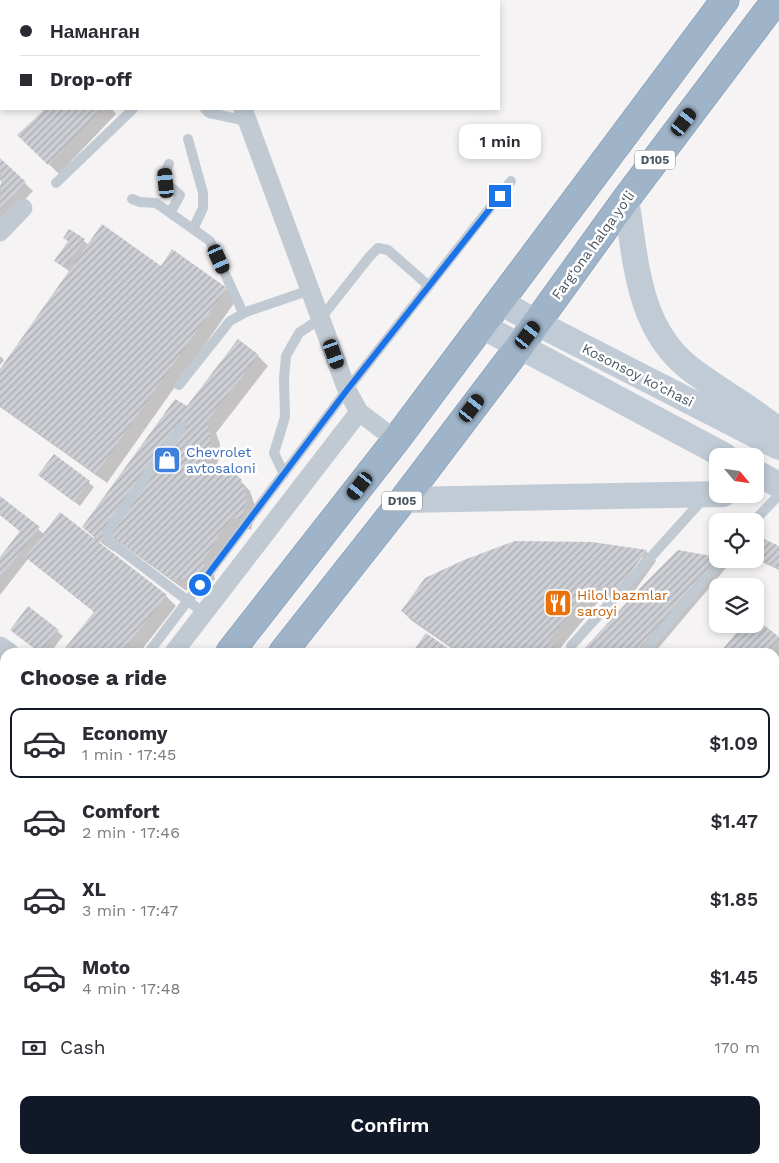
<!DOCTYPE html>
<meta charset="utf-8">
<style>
:root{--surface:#fff;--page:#f7f7f7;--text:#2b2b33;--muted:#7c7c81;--line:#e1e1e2;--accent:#111827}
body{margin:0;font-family:"Work Sans",sans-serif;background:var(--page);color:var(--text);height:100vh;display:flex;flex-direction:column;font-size:19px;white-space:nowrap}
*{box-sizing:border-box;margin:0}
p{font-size:16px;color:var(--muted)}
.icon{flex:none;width:28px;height:28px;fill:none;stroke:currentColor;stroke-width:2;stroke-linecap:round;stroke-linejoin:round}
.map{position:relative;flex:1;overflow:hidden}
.details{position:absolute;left:0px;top:648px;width:780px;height:516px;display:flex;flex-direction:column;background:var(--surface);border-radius:15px 15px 0 0;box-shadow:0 2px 8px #0003}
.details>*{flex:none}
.banner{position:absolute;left:0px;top:0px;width:500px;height:110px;box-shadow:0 2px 8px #0003;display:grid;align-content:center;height:110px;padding:0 20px;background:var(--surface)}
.needle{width:32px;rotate:119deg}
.controls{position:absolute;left:709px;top:448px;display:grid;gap:10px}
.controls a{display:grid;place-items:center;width:55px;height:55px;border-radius:10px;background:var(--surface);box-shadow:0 2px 8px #0003;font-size:25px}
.end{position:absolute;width:22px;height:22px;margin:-11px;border:6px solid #1a73e8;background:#fff;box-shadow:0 0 0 2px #fff}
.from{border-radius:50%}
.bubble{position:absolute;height:35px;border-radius:10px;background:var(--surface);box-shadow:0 2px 8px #0003;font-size:16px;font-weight:600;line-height:35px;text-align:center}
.car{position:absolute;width:15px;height:30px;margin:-15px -8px;border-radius:6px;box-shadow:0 0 4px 1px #0007;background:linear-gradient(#222 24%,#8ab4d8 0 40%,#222 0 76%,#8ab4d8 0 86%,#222 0)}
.banner b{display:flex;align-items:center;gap:18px;height:48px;font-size:19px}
.banner b+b{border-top:1px solid var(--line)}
.banner i{width:12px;height:12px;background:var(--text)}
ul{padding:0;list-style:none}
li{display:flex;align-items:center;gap:15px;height:70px;margin:0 10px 8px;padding:0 10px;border:2px solid transparent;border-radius:10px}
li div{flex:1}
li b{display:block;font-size:19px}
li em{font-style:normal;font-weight:600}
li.current{border-color:var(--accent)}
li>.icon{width:45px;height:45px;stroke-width:1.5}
h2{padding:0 20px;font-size:22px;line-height:60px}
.pay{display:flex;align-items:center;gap:12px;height:55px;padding:0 20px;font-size:19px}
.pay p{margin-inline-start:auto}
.cta{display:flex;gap:10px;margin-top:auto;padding:10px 20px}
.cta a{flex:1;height:58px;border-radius:10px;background:var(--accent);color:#fff;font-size:20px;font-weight:600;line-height:58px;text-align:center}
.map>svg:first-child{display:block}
</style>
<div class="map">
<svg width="779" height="1163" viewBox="0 0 779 1163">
<defs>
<pattern id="building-hatch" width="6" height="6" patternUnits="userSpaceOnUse" patternTransform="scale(1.25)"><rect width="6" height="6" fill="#cdcfd5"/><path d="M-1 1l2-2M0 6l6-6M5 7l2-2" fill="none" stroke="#a8abb0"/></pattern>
</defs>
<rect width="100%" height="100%" fill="#f5f3f3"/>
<path fill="#e6e4e5" d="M775,978L779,981V1163H580L584,1159H775Z"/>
<path fill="#c3f1d5" d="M674,1159H771L776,1163H670Z"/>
<path fill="#0003" fill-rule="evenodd" d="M0,0L22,1H1L0,31Z
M84,0H140L83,1Z
M47,109H112L116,114L59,174L19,135Z
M0,160L33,191L0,226V185L3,183L0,180Z
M70,230L89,245L161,268L173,251L226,289L237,299L107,483L0,407V371L70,272L56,261L69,242Z
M0,356L4,360L0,365Z
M258,356L268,366L216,433L220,444V456L214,471L218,473L232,472L250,491L256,509L251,530L242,526L213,571L215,579L204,588L185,590L120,543L113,551L99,541L98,543L166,596L176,606L140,652H63L94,614L100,615L28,559L0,595V559L21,532L0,515V498L44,534L93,539L95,538L83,527L187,408Z
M54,456L94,487L80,506L45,480Z
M592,543L646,551L656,561L631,596H603L558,651L560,652H457L412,621L402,611ZM640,557H643L618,592Z
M779,547V570L760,561L755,557V555Z
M716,558L726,568L655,652H583L642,588Z
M28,608L63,636L51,652H39L12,630Z
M755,619L779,639V663L775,668V652H722L745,624H755Z
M426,635L451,652H416L414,651Z
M0,807L5,812L0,819Z
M775,853L779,856V878L775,882Z
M112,1159H195L191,1163H109Z
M285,1159H319L316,1163H291Z
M492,1159H565L561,1163H488Z"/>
<path fill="url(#building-hatch)" d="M45,109H101L48,165L17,135Z
M0,158L26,182L0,210L1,182Z
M102,224L161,266L172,249L227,288L96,474L0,406V369Z
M69,229L85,239L65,268L54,261L68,241L63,238Z
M238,339L259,355L206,422L210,433L211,445L202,463L218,472L232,471L241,479L247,498L241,520L232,517L222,530L203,561L205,568L194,578L173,580L109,534L102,542L82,527L175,399L187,406Z
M54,454L90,481L74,502L38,475Z
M0,496L40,527L0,578V557L20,531L0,515Z
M60,512L167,595L122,652H62L94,612L25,557Z
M762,538L779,546V568L755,557V552Z
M515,541L592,542L647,550L621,586L592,587L549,640L559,652H460L401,611L425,578L464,560Z
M678,550L717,557L636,652H581L641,587Z
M28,606L59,630L42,652H39L10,630Z
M755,618L779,637V640L769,652H720L744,624H755Z
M426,633L453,652H414L413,651Z
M0,654L5,658V687L0,683Z
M5,716V796L4,798L0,794V723Z
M779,801V817L775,814V806Z
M775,851L779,855V861L775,866Z
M111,1159H169L166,1163H108Z
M286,1159H301L298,1163H292Z
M490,1159H546L543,1163H486Z"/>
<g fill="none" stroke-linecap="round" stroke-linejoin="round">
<g stroke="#7690ad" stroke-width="29">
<path id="trunk" d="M230,652L396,440L725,0
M283,652L403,500L519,347L626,199L776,0
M0,950L5,943
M0,1019L5,1013"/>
</g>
<path stroke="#c1cad2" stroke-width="10" d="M164,0V1
M57,1V0
M205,109L209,113L247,121
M188,139L203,193V208L193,229
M169,164L165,173L166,183L180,195L170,213
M56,183L133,109
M132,199L140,202L156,203L210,241L243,313
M179,385L230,321L246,312L310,290
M182,426L107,532L108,538L113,544L204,613
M284,474L274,453L285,417L284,379L286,356L299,333L321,318L370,256L378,248L388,250L429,286
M754,521L779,495
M571,646L704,498
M149,652L347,390L511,181
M644,652L722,559
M775,743L779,738
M775,962L779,965
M241,1159L247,1163
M53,1163L56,1159
M452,1163L456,1159"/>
<path stroke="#c1cad2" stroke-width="19" d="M207,0L208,1
M243,109L347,390L359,412L396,440
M0,232L23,208
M0,646L9,652
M174,652L359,412
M0,878L5,872"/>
<path stroke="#c1cbd6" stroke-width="26" d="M626,199C636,259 637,326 688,367C717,390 751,407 779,431
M499,301L537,323L779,447
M480,325L725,456
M755,472L779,485
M403,500L723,494"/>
<use href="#trunk" stroke="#9fb4c9" stroke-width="28"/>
</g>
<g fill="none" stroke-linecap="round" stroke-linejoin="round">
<path stroke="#1a73e8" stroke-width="6" d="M200,585L347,390L500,196"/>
</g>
<defs>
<g id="shop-square" transform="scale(1.4375)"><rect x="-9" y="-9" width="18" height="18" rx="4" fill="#3f7fe0" stroke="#fff"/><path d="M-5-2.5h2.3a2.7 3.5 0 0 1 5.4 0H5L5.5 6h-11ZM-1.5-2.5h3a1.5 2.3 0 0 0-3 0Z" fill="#fff"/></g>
<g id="restaurant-square" transform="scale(1.4375)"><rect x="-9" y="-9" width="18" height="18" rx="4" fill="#e8710a" stroke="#fff"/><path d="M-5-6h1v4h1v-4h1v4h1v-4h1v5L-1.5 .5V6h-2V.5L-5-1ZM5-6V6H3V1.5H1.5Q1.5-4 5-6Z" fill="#fff"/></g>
</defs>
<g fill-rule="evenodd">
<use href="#shop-square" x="167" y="460"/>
<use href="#restaurant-square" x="558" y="603"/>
</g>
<g text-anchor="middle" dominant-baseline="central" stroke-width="5" stroke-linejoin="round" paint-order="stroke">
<g fill="#fff" stroke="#808990" stroke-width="1">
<rect x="635" y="150.5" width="40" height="19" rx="4"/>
<rect x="382" y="491.5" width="40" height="19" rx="4"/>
</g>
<g font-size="12" font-weight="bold" fill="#4a5661">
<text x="655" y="160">D105</text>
<text x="402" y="501">D105</text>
</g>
<g font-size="14" fill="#4a5661" stroke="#fff">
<text transform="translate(593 245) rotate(-54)">Farg‘ona halqa yo‘li</text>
<text transform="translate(638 375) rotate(27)">Kosonsoy ko’chasi</text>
</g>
<g font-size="14" fill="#366cbe" stroke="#fff" text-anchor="start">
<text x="186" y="452">Chevrolet<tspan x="186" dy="16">avtosaloni</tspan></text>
</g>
<g font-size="14" fill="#c56008" stroke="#fff" text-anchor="start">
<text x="577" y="595">Hilol bazmlar<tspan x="577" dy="16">saroyi</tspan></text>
</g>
</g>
</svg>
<div class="controls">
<a><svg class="needle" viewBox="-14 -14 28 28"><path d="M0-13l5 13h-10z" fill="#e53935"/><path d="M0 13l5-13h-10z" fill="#7c7c81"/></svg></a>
<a><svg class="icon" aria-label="locate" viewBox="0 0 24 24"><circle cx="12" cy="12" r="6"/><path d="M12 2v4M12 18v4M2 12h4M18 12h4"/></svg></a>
<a><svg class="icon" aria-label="layers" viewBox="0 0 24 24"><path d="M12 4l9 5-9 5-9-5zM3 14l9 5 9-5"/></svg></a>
</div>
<i class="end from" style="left:200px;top:585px"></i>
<i class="end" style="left:500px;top:196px"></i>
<div class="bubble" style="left:459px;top:124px;width:82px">1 min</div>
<i class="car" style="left:684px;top:122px;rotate:37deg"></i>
<i class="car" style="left:166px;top:183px;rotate:355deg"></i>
<i class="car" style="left:219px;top:259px;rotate:156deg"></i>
<i class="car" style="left:528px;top:335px;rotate:37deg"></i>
<i class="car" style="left:334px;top:354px;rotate:160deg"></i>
<i class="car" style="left:472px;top:408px;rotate:37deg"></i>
<i class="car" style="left:360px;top:486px;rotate:218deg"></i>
<div class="banner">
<b><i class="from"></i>Наманган</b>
<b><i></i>Drop-off</b>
</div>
<section class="details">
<h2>Choose a ride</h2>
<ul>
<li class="current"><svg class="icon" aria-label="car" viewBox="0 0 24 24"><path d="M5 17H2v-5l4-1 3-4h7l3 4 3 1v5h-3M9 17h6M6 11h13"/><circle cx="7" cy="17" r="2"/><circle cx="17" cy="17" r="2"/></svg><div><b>Economy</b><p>1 min · 17:45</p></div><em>$1.09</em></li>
<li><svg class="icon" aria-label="car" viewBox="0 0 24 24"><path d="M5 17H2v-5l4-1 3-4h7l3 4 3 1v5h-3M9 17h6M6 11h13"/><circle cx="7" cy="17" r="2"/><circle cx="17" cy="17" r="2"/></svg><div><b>Comfort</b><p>2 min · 17:46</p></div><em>$1.47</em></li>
<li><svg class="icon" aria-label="car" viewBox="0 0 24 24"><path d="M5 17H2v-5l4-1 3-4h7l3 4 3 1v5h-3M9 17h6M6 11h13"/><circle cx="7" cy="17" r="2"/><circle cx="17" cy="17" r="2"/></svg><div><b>XL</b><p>3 min · 17:47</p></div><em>$1.85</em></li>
<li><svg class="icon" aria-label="car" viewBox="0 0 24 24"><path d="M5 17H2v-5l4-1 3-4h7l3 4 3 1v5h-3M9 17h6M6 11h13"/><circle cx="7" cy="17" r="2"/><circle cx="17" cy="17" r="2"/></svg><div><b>Moto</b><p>4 min · 17:48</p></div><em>$1.45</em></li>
</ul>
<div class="pay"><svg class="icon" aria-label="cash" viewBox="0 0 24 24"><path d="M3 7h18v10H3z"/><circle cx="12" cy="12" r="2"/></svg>Cash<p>170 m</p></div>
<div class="cta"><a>Confirm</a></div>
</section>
</div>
